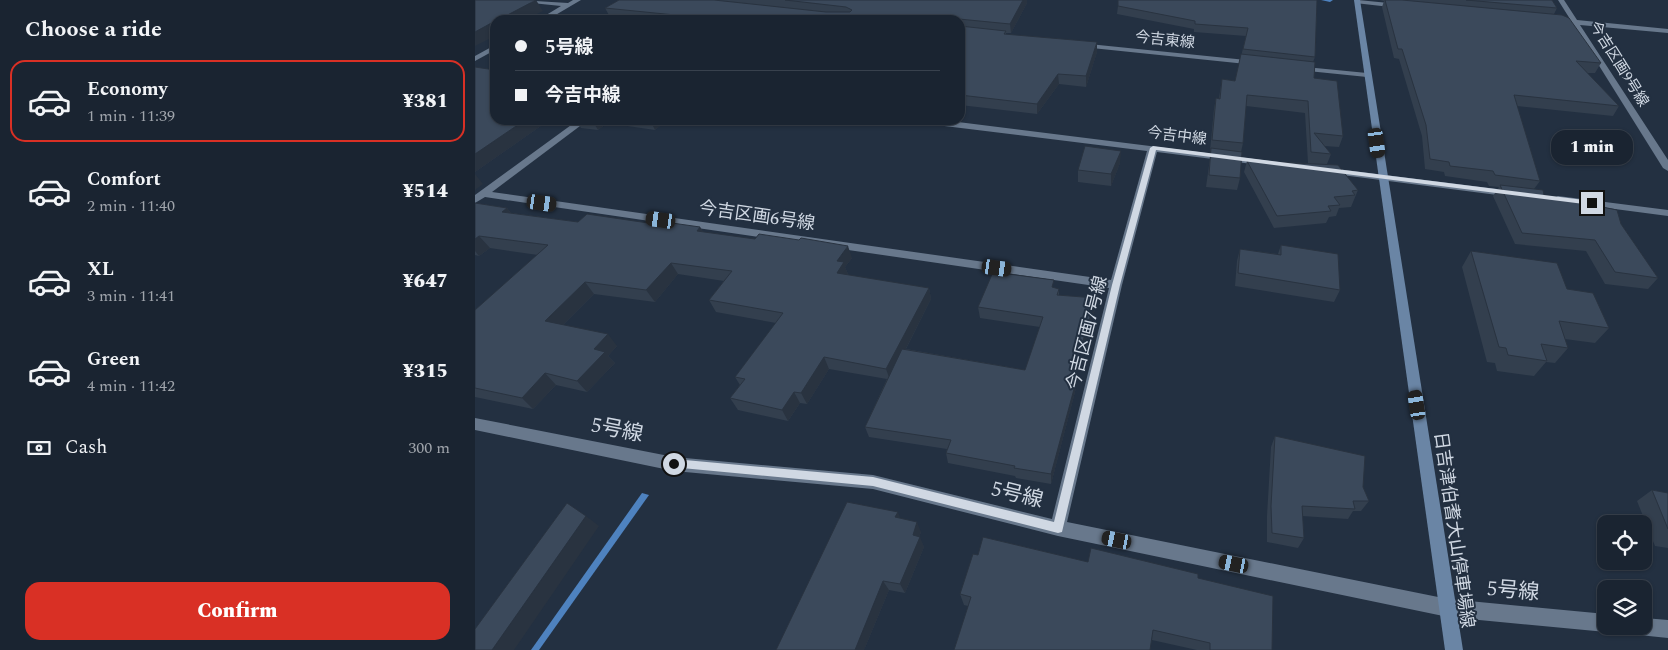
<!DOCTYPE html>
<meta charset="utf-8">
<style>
:root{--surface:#1a2431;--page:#27303d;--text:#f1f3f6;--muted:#9fa4ab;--line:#38414d;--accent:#d93025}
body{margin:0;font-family:Spectral,"Noto Sans JP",serif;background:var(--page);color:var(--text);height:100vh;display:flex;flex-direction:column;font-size:19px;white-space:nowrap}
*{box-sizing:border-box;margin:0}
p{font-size:16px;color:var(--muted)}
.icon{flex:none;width:28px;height:28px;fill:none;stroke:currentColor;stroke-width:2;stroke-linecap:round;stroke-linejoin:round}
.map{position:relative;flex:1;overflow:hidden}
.side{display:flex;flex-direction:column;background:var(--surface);width:475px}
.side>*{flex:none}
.top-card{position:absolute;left:15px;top:15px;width:475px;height:110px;border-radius:15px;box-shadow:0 1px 4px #0004,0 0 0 1px var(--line);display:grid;align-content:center;height:110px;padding:0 25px;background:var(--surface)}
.buttons{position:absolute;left:1122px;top:515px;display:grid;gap:10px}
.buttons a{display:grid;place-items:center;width:55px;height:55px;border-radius:10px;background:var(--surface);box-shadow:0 1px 4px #0004,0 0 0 1px var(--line);font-size:25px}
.end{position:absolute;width:22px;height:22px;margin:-11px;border:6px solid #d0d8e3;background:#111;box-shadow:0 0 0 2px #111}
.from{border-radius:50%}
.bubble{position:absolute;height:35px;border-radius:15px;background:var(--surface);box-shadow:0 1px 4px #0004,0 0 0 1px var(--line);font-size:16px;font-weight:800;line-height:35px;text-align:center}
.car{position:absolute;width:15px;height:30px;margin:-15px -8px;border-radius:6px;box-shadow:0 0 4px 1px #0007;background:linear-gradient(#222 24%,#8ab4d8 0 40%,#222 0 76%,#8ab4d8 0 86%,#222 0)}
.top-card b{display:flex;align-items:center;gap:18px;height:48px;font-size:19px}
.top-card b+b{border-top:1px solid var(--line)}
.top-card i{width:12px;height:12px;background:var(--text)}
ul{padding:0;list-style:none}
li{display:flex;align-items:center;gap:15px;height:82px;margin:0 10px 8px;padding:0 15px;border:2px solid transparent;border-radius:15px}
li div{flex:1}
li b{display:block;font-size:19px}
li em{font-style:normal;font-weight:800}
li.selected{border-color:var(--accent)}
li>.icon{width:45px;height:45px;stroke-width:1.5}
h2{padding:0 25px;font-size:22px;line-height:60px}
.pay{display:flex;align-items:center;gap:12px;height:55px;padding:0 25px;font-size:19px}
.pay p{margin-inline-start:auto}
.button{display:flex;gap:10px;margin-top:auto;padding:10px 25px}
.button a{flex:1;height:58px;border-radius:15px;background:var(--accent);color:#fff;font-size:20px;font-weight:800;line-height:58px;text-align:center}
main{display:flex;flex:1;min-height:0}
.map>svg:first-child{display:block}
</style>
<main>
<section class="side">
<h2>Choose a ride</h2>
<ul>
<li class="selected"><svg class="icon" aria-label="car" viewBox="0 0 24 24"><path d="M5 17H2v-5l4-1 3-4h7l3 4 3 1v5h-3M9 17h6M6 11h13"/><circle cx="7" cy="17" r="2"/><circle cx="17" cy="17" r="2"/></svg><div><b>Economy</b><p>1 min · 11:39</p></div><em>¥381</em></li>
<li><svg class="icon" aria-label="car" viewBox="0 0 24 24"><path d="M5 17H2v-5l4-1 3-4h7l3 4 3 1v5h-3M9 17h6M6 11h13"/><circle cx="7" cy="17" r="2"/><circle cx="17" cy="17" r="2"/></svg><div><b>Comfort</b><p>2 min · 11:40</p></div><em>¥514</em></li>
<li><svg class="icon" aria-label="car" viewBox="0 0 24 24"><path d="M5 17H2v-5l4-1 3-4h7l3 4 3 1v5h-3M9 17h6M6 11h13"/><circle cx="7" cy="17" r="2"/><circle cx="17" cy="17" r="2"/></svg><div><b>XL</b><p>3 min · 11:41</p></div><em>¥647</em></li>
<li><svg class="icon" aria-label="car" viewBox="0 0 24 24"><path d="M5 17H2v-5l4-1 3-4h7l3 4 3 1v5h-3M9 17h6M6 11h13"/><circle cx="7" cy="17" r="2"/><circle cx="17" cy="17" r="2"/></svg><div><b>Green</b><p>4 min · 11:42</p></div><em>¥315</em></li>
</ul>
<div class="pay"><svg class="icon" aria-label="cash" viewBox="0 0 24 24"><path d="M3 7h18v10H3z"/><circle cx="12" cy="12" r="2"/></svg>Cash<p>300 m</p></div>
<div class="button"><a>Confirm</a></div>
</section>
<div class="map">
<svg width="1193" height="650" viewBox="0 0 1193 650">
<rect width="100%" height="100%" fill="#233041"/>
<path fill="#4e82bf" d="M167,493L174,495L64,650H56Z"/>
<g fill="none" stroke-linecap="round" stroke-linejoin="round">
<path fill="#4e82bf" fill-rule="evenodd" d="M846,0H858L855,2Z"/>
<path fill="#68788c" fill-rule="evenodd" d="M44,0L93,3L98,0H106L72,20H63L86,6L47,2Z
M883,0L924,4L928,6L924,8L880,3V1Z
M1083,0H1089L1102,20L1193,29V33L1105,25L1193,160V171L1188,168L1098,24L1077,20L1081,18L1095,19Z
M604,43L781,61L785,63L781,65L607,47L603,45Z
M20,45V50L0,61V56Z
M820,66L892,73L896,75L892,77L823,70L819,68Z
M103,120H113L17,192L636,280L672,151L445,123L441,120H467L803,162L805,164L800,167L682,152L647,285L592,522L973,599L1131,614V626H1138L1137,629L1131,632L973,617L583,536L398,489L199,471L0,430V418L199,457L398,475L577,519L634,288L10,197L0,203V195Z
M854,168L1038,191L1043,194L1038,197L851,173V169Z
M1083,196L1193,210V216L1079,201L1078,199Z
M1169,618L1193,620V638L1164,635L1158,632L1155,626H1169Z"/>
<path fill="#6a85a5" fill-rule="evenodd" d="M879,0H885L988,650H970Z"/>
</g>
<path fill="#333f4e" d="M144,0H552V3L536,33H531V35L622,52L611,87L584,84L562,114L485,105V20H162L135,17L130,8Z
M842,0L840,57L838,62L839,78L868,136L864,147L849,146L856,154L852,164L883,190L876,207L864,208L861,216L854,217L851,223L799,228L769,172L772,161L833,163L830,113L771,106L768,143L766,152L765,178L762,190L731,187L736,151H735L739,109L741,98H744L747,79L760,81L771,36L719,32V29L642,14L643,6Z
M905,0H1077L1082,8L1079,14L1126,63L1120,73H1112L1144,106L1138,116L1042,106L1065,181L1059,189L1069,195L1146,224L1183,278L1173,289L1130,284L1111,251L1040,244L1018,196L1024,187L1014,186L1012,182L970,176L969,172L950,169L947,136L924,59L919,58L907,7L909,1Z
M0,67L20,120H100L92,126L70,123L0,172Z
M101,120H192L180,130L132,123L123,130L106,128Z
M645,163L636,186L603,182V170Z
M0,203L32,208L36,213L103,222L180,224L225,227L228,232L377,258L370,267L373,274L372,275L454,288L456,299L431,349L550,370L565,327L505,318L503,307L580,288L584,289V295L621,298L620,309L600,378H602L601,388L576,484L541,478L540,476L473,463L471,453L472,449L394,437L390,427L412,379L354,369L332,404L325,403L313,421L263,410L255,398L265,385L260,377L301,323L241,312L234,300L249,281L203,274L180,302L119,294L88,325L142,346L133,356L140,363L112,392L81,385L58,409L0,397V310L63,255L15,248L4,256L0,255Z
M806,245L865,290L859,302L760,286L762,261L765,249L803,254Z
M996,251L1092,289L1134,328L1120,343L1090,339L1093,348L1080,363L1071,362L1059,376L1022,371L1020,363L1012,362L987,267Z
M800,436L888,487L894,501L886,511H878L873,519L827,516L829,538L823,548L792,542V516L796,447Z
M1177,490L1193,493V548L1180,546L1162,501Z
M425,518L446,532L444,537L449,547L430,593L414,590L389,650Z
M613,562L723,578L797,650H722L677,640L493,606L489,605L485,594Z"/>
<path fill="#293340" d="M61,0L68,11L50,20H23Z
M548,0H552V3L536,33L535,24Z
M20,21V36L0,46V32Z
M622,42V52L611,87V76Z
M583,74L584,84L562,114V104Z
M50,120H68L70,123L0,172V154Z
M88,120H100L92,126Z
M117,120H130L132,123L123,130Z
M175,120H192L180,130Z
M646,151L645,163L636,186V174Z
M0,174L8,184L0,190Z
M32,208L41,220L27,212Z
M225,227L232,238L222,231Z
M4,236L15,248L4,256L0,251V239Z
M373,246L377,258L370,267L373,274L366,285L362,273V261Z
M196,263L203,274L180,302L171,290Z
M110,282L119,294L81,332L70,321Z
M454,288L456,299L415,380L411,369Z
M621,298L620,309L597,388V377Z
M133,334L142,346L133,356L140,363L112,392L102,381L119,349Z
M349,357L354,369L332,404L326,393Z
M70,373L81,385L58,409L47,398Z
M602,378L601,388L576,484V474Z
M319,392L325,403L313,421L307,410Z
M423,512L427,523L420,517Z
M111,516L124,526L39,650H17Z
M442,522L446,532L443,540L445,537L449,547L430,593L425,584L438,535Z
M408,581L414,590L389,650H380Z"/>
<path fill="#3b495b" stroke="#293340" d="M0,0H61L23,20H20V21L0,32Z
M144,0H239L351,12H375L377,10L371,7L310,0H548L535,24L484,19L482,20H204L210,16L130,8Z
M643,0H842L840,57L768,49L773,28L720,24V21L643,6Z
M910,0H927L1087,15L1094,18L1126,63L1101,61L1144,106L1039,95L1065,181L1020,175L1018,171L975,166L974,162L955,159L951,125L927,49H923Z
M991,0H1077L1082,8Z
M485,26L531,31L529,34L622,42L611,76L583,74L562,104L485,95Z
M766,54L840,62L839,78L862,81L868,136L839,133L856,154L836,152L833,101L772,95L768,143L737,140L741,98L745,99L747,79L760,81Z
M0,67L20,70V120H50L0,154Z
M610,146L646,151L636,174L603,170Z
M736,148L767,152L765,178L734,175Z
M772,161L863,165L883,190L877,191L880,195L859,197L865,205L853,206L856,211L802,216Z
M1025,185L1068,190L1069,195L1142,210L1146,224L1183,278L1140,272L1120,240L1047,233Z
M0,203L32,208L27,212L103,222L112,214L180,224L183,221L225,227L222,231L280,239L284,234L324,240L326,238L373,246L362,261L369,262L362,273L454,288L411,369L349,357L326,393L319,392L307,410L255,398L270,379L260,377L308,313L234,300L257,271L196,263L171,290L110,282L70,321L133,334L119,349L130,352L102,381L70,373L47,398L0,388V310L73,245L4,236L0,239Z
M806,245L863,254L865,290L763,273L765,249L806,255Z
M996,251L1082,263L1092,289L1118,293L1134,328L1084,321L1093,348L1066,344L1072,361L1033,355L1031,348L1024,347Z
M518,272L579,280L577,287L584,289L582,295L621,298L597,377L602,378L576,474L539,468L540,466L471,453L476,440L390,427L427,349L550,370L568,317L503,307Z
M800,436L890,456L888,487L894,501H878L880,509L827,506L829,538L797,533L796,506Z
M1177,490L1193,493V529Z
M372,502L423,512L420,517L442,522L438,535L445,537L425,584L408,581L380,650H301Z
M92,503L111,516L17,650H0V629Z
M508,537L613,562L616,548L723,574V578L798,596L797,650H735V643L678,630L675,650H479L496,597L485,594L498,554L503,555Z"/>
<path fill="#d0d8e3" d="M678,146L1117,201L1120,203L1117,205L681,150L645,285L587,532L583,533L398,486L196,467V461L199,459L398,477L579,522L637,285L675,148Z"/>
<g text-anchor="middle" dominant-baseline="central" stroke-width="4" stroke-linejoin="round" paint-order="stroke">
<g font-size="15" fill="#d0d8e3" stroke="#233041">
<text transform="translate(690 40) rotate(6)">今吉東線</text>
<text transform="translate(1144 64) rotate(58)">今吉区画9号線</text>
<text transform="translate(702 136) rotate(7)">今吉中線</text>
</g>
<g font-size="18" fill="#d0d8e3" stroke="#233041">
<text transform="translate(282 216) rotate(8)">今吉区画6号線</text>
<text transform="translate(612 333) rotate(-76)">今吉区画7号線</text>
<text transform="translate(979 530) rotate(82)">日吉津伯耆大山停車場線</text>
</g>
<g font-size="21" fill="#d0d8e3" stroke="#233041">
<text transform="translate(142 430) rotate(11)">5号線</text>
<text transform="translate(542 495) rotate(14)">5号線</text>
<text transform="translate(1038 591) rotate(5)">5号線</text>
</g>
</g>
</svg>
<div class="buttons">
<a><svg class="icon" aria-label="locate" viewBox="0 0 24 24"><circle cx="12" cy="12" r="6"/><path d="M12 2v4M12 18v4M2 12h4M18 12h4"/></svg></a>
<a><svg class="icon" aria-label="layers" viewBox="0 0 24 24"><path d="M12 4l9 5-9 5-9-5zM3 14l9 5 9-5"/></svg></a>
</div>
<i class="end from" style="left:199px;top:464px"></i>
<i class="end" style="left:1117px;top:203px"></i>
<div class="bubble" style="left:1076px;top:130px;width:82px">1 min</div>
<i class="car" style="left:902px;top:143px;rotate:172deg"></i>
<i class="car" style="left:67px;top:203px;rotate:98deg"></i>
<i class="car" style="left:186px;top:220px;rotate:278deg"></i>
<i class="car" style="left:522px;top:268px;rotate:98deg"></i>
<i class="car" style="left:942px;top:405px;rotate:351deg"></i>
<i class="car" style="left:642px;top:540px;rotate:282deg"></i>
<i class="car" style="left:759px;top:564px;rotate:282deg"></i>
<div class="top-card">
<b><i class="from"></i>5号線</b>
<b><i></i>今吉中線</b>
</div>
</div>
</main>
